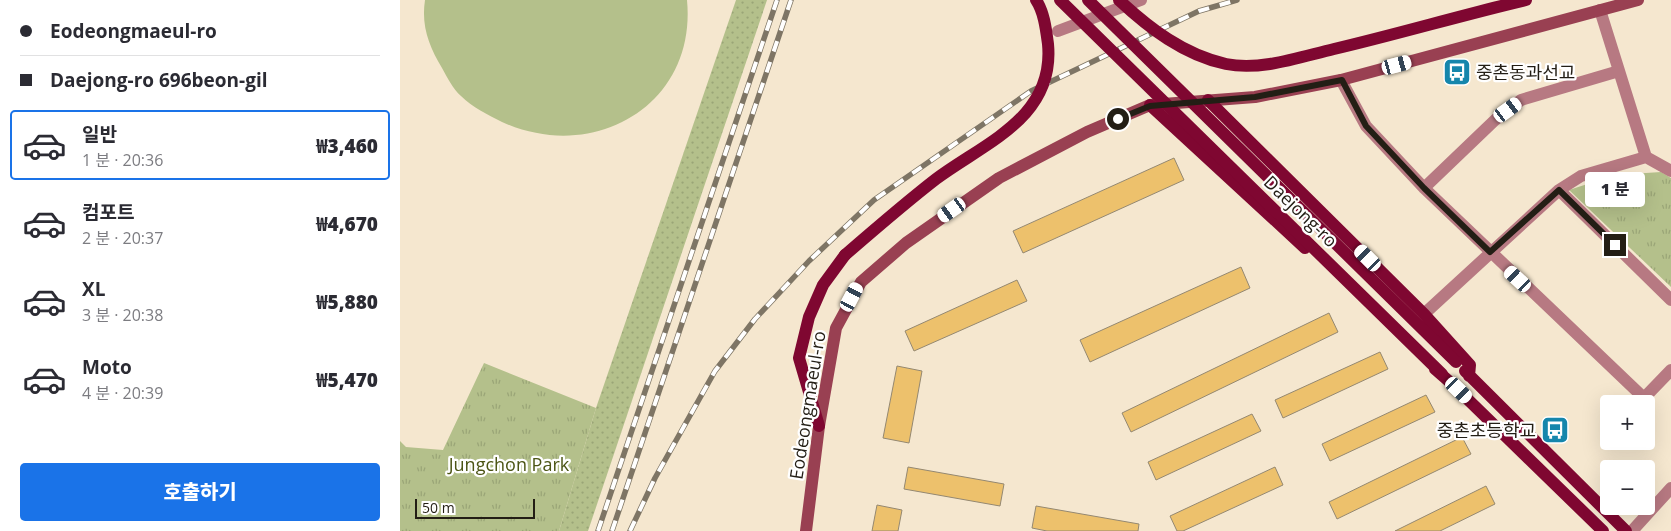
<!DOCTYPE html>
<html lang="ko">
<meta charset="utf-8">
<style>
:root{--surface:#fff;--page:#f7f7f7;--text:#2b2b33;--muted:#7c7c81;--line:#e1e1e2;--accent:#1a73e8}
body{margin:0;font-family:"Open Sans","Noto Sans KR",sans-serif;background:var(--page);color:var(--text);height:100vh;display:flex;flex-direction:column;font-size:19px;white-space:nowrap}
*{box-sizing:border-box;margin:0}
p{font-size:16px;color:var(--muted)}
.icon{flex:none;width:28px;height:28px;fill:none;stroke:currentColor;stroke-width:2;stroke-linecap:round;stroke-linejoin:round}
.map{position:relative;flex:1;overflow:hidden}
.panel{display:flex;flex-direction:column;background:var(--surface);width:400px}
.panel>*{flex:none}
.top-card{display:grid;align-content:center;height:110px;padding:0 20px;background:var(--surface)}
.tools{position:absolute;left:1200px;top:395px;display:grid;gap:10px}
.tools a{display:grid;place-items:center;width:55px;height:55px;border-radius:5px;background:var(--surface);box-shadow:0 5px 20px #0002;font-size:25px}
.scale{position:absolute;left:15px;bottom:12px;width:120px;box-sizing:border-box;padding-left:5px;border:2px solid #231e15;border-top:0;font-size:14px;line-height:18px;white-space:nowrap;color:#231e15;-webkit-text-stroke:4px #fff;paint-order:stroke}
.end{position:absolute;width:22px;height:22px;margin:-11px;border:6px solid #231e15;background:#fff;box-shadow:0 0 0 2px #fff}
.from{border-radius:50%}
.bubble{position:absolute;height:35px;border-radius:5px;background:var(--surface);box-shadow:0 5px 20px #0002;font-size:16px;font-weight:800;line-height:35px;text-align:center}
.car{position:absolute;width:15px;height:30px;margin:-15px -8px;border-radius:6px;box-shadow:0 0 4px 1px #0007;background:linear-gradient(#fff 24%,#345 0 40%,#fff 0 76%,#345 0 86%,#fff 0)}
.top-card b{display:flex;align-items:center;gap:18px;height:48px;font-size:19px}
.top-card b+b{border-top:1px solid var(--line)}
.top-card i{width:12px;height:12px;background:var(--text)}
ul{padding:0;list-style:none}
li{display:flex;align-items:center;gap:15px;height:70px;margin:0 10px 8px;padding:0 10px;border:2px solid transparent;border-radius:5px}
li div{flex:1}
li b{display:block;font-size:19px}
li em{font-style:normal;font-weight:800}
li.active{border-color:var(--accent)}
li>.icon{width:45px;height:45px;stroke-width:1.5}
.primary-button{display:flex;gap:10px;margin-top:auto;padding:10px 20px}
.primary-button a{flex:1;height:58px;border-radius:5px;background:var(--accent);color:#fff;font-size:20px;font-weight:800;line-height:58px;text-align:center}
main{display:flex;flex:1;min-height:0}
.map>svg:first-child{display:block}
</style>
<main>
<section class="panel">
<div class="top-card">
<b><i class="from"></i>Eodeongmaeul-ro</b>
<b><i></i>Daejong-ro 696beon-gil</b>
</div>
<ul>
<li class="active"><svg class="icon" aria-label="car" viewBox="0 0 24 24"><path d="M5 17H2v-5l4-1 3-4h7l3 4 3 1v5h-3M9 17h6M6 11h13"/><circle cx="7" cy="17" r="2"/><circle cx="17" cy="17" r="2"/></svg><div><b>일반</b><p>1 분 · 20:36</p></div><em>₩3,460</em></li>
<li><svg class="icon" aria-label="car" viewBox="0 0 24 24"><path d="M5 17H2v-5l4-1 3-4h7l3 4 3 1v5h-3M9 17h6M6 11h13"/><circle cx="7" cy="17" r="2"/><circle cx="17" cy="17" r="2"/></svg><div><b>컴포트</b><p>2 분 · 20:37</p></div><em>₩4,670</em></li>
<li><svg class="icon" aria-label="car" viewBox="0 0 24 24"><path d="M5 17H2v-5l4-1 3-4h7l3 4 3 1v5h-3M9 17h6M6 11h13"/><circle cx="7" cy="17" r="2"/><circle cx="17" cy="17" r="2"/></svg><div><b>XL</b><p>3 분 · 20:38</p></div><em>₩5,880</em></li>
<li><svg class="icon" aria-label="car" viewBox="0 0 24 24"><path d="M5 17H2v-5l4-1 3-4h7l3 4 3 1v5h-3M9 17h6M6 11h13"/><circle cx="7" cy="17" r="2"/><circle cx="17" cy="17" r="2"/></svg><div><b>Moto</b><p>4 분 · 20:39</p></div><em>₩5,470</em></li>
</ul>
<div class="primary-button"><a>호출하기</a></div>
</section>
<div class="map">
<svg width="1271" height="531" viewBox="0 0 1271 531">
<defs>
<pattern id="grass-dots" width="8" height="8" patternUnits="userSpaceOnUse" patternTransform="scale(1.25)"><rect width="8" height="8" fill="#b4c08b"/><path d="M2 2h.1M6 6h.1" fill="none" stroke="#9aa577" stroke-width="1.8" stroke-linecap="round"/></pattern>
<pattern id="park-tufts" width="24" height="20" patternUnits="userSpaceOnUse" patternTransform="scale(1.25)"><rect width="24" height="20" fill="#b4c08b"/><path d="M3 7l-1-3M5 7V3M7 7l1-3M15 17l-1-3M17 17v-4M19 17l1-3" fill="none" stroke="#9aa577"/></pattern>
</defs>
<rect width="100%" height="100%" fill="#f5e7cf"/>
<path fill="url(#grass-dots)" d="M336,0H367L188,531H159L196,408Z"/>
<path fill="url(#park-tufts)" d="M1261,172L1271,178V287L1169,190L1215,175Z
M84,363L196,408L159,531H0V441L6,447L43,450Z"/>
<path fill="#b4c08b" d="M25,0H287C297,105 194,164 102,122C88,115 72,107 61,96C53,89 47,77 42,68C29,46 21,26 25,0Z"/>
<path fill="#edc16c" stroke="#948871" d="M774,158L784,180L623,253L613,231Z
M841,267L850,288L690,362L680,340Z
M617,280L627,301L514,351L505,331Z
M929,313L938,332L731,432L722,413Z
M980,352L988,369L883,418L875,400Z
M497,366L522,371L509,443L483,438Z
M1026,395L1035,412L930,461L922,444Z
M852,414L861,431L756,480L748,462Z
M1062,437L1071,454L937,519L929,502Z
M508,467L604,484L600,506L504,489Z
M875,467L883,485L783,531H777L770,516Z
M1086,486L1095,504L1040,531H995Z
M477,505L502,510L498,531H472Z
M636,506L739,524L738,531H647L632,528Z"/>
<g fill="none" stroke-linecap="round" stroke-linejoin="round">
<path stroke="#b77982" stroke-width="12" d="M1200,10L1246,157
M658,31L741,0
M941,80L966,126L1024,188L1244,398L1271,370
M1024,188L1095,120L1121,100L1219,71
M1159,190L1271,300
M1024,314L1159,190L1181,176L1246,157L1271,171
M1232,531L1271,488"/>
<path stroke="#994052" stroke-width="12" d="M406,531L419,426L436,328L461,282L506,243L599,178L687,132L750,105L855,97L941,80L1238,0"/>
<path stroke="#7f0731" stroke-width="12" d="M808,100L1024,314L1070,365L1069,376
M750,105L905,248
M1035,369L1059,390
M1065,371L1226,531
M1053,385L1203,531
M419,426L399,358L409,317L423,285L445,255"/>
<g stroke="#7e7565" stroke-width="5.5">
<path id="rail" d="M198,531L377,0
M212,531L391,0
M230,531L255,478L315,371L355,319L409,261L474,200L631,91L799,11L837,0"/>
</g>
<use href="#rail" stroke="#fff" stroke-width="4" stroke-dasharray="11" stroke-linecap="butt"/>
<path stroke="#7f0731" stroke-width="12" d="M660,0L1042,374
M688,0L1056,362
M719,0C749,28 784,55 826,64C861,71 900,57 934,49C998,34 1062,15 1126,0
M445,255C475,229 505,203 536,179C584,143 655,118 648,44C646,29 644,12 636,0"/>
</g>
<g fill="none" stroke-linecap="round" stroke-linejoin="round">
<path stroke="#231e15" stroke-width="6" d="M718,119L750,106L855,97L942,80L966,126L1024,188L1090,252L1159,190L1215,245"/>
</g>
<defs>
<g id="bus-square" transform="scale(1.4375)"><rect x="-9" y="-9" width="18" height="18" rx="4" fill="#1586ac" stroke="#fff"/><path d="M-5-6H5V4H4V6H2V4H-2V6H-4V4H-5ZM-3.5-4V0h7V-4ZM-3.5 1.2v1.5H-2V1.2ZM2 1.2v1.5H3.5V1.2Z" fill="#fff"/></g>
</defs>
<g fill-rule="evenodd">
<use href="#bus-square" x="1057" y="72"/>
<use href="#bus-square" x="1155" y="430"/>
</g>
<g text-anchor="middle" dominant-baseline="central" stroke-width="4.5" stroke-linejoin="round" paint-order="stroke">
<g font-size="18" fill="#231e15" stroke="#fff" text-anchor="start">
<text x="1076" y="72">중촌동과선교</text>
<text x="1136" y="430" text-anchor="end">중촌초등학교</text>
</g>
<g font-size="18" fill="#231e15" stroke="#fff">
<text transform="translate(901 211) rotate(44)">Daejong-ro</text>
<text transform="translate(407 405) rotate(-81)">Eodeongmaeul-ro</text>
</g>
<g font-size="18" fill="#4c5515" stroke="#fff">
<text x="109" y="464">Jungchon Park</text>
</g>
</g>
</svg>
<div class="tools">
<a>+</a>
<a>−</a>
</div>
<div class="scale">50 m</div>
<i class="end from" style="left:718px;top:119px"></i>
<i class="end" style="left:1215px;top:245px"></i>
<div class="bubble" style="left:1185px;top:172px;width:60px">1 분</div>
<i class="car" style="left:997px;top:65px;rotate:75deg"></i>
<i class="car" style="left:1108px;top:110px;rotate:54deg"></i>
<i class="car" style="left:552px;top:210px;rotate:235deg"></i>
<i class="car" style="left:968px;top:258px;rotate:315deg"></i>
<i class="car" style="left:1118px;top:279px;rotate:313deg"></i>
<i class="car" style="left:452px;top:297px;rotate:28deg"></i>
<i class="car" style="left:1059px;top:390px;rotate:134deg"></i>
</div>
</main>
